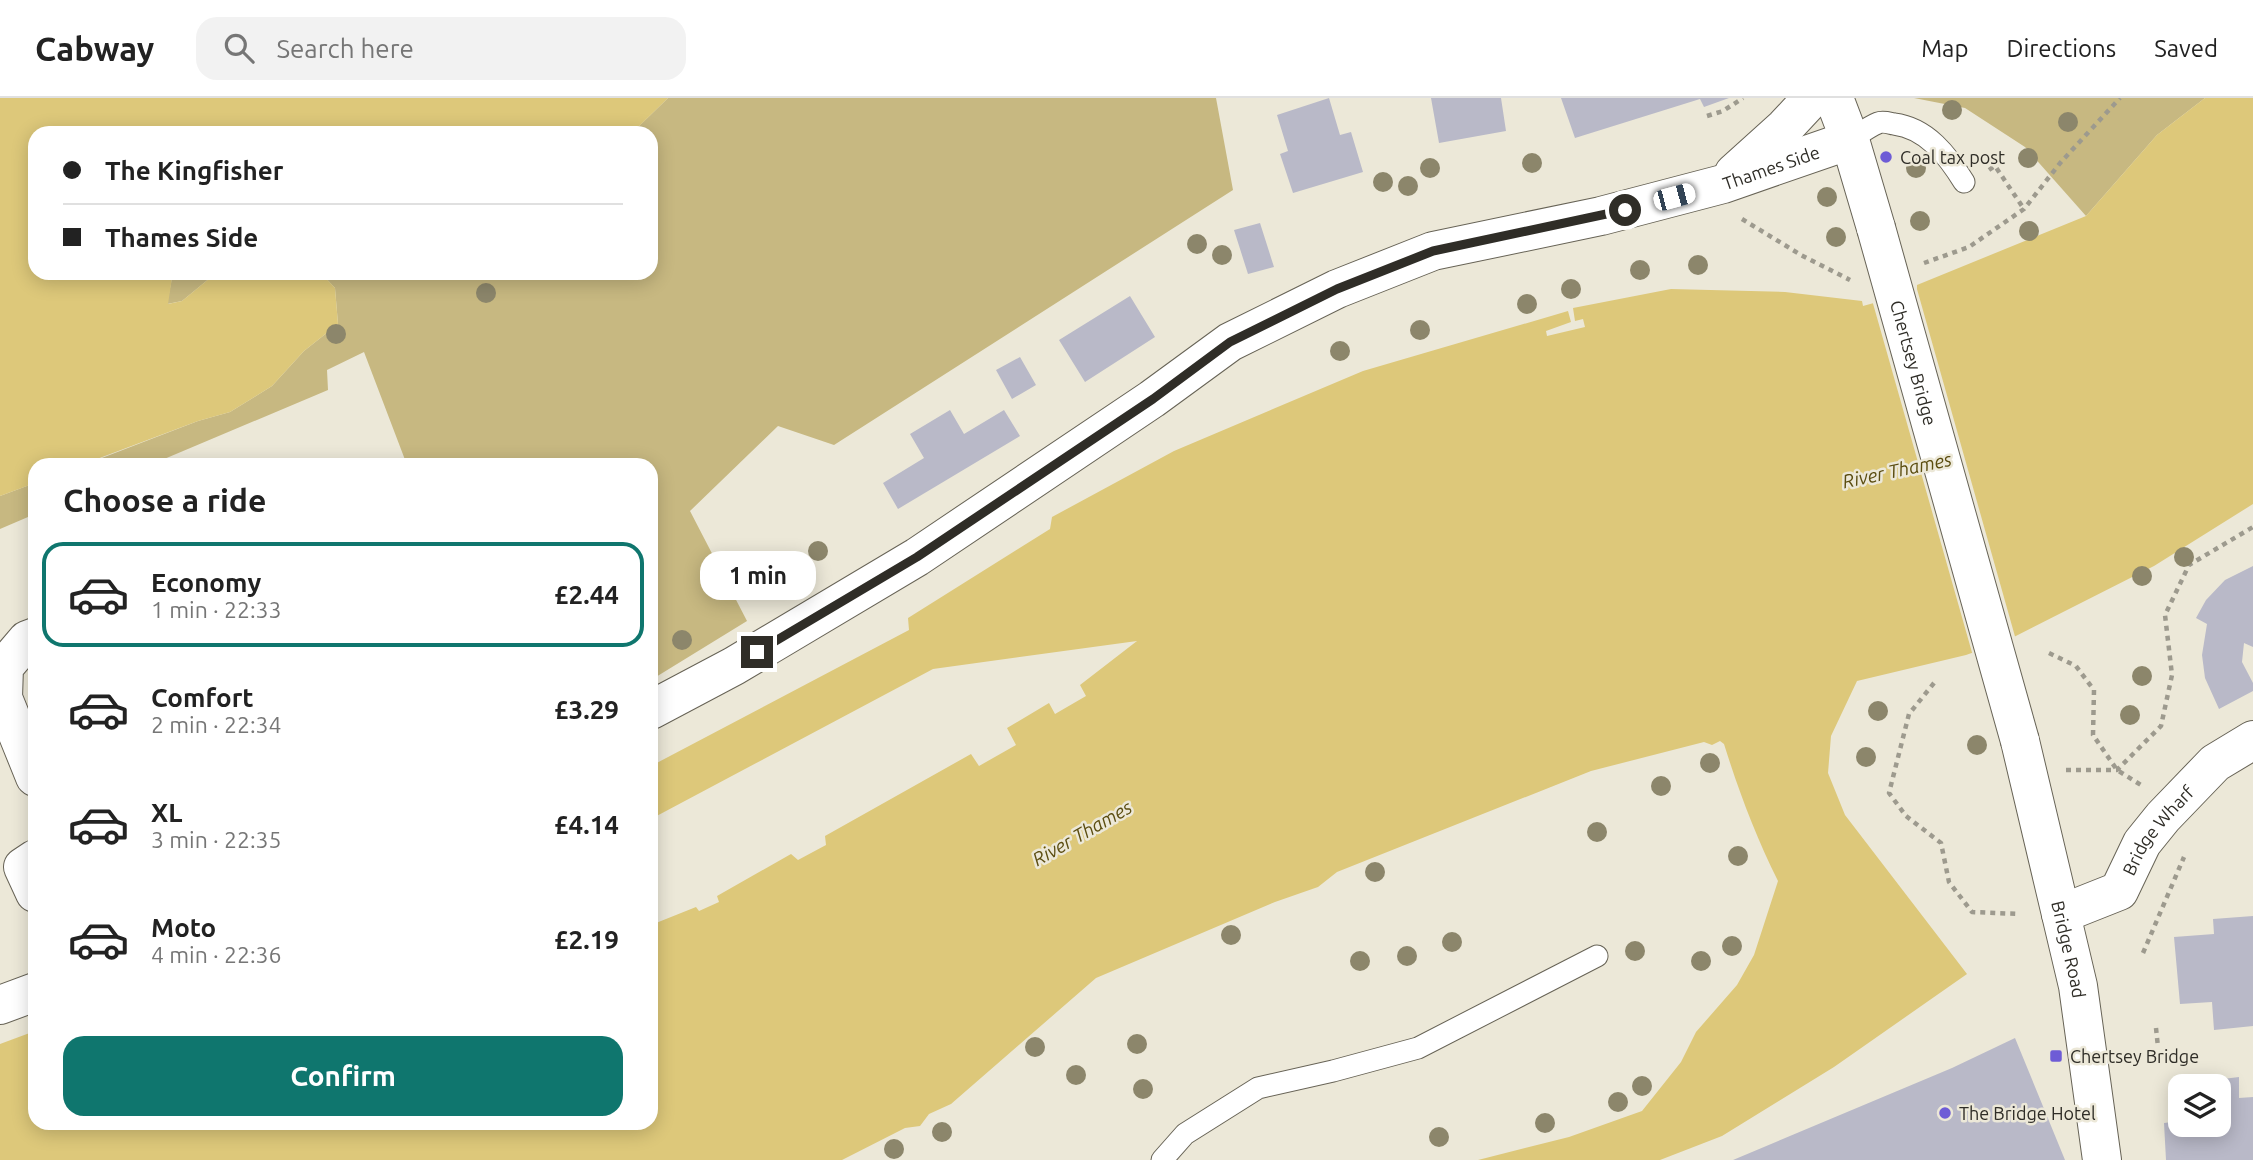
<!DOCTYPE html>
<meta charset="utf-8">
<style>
:root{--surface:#fff;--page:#f2f2f2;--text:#222;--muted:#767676;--line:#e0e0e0;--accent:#0f766e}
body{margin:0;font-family:Ubuntu,sans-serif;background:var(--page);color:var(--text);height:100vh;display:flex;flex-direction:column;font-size:26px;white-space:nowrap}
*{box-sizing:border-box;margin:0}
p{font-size:23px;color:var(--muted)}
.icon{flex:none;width:38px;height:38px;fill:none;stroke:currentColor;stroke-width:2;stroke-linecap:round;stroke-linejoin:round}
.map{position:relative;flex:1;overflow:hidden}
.side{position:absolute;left:28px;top:360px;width:630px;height:672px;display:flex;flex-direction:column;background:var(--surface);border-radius:21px;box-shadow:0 4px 18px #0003}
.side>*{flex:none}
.hud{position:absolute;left:28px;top:28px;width:630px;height:154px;border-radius:21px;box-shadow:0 4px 18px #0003;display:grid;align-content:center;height:154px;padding:0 35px;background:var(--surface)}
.buttons{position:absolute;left:2168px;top:976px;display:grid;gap:14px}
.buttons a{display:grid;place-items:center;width:63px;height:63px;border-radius:14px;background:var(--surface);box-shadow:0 4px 18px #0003;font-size:35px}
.end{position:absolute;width:32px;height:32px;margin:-16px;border:9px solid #2f2d27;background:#fff;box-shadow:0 0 0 4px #fff}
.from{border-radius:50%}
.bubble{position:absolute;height:49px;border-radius:21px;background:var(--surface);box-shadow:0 4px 18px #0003;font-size:23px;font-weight:600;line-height:49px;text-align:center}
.car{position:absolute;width:21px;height:42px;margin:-21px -10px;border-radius:9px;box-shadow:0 0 5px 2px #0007;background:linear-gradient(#fff 24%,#345 0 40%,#fff 0 76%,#345 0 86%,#fff 0)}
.hud b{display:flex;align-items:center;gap:24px;height:66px;font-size:26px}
.hud b+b{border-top:2px solid var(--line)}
.hud i{width:18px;height:18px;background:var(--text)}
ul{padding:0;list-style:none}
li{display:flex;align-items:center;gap:21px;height:105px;margin:0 14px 10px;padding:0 21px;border:4px solid transparent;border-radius:21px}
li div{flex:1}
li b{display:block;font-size:26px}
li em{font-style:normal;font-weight:600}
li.active{border-color:var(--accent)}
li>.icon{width:63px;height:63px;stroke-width:1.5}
h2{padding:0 35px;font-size:32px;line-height:84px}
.button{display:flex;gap:14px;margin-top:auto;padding:14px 35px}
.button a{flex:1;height:80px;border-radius:21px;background:var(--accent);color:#fff;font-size:28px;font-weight:600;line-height:80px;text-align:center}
header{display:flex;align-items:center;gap:42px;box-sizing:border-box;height:98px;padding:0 35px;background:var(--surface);border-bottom:2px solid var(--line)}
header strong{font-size:33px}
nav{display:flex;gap:38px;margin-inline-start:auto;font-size:24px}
.search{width:490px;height:63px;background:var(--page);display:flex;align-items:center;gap:18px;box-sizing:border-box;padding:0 24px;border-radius:21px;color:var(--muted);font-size:26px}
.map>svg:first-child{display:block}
</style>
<header>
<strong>Cabway</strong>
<div class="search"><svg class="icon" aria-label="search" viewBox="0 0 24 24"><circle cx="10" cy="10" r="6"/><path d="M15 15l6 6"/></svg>Search here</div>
<nav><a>Map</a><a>Directions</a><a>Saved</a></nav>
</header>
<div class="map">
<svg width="2253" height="1062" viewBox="0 0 2253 1062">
<rect width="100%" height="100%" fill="#ece8d8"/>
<path fill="#c7b881" d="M668,0H1216L1233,92L834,347L778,328L690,413L747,523L651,582V368L407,367L364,254L327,272L328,292L150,367L81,368L198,323L230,314L272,288L304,253L338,226L335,190L321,175H651V35H632Z
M1914,0H2205L2157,37L2086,118L2025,49L1965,10Z
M175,175H216L182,203L167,206L172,180Z
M35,385V416L0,431V398Z"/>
<path fill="#ddc87a" d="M0,0H668L632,35H35V175H175L172,180L168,206L182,203L216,175H321L335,190L338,226L304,253L272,288L230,314L198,323L81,367L35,368V385L0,398Z
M2205,0H2253V406L2154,468L2008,542L1966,557L1857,583L1831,638L1828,675L1845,717L1967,876L1834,969L1722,1038L1660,1062H1478L1569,1039L1642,1013L1681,964L1696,934L1737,887L1754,857L1778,783C1756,739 1739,694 1724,646L1720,643L1712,647L1704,644L1591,673L1337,774L1318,789L1275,804L1096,880L951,1006L929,1016L920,1028L905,1030L842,1062H0V946L35,933V1026H651V827L696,809L699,813L719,804L717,798L791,756L798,762L826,747L825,738L971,656L979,668L1016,647L1007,630L1049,605L1055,616L1086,598L1080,587L1137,543L933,571L651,721V668L909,532L908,520L1050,431L1052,419L1174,353L1363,273L1568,213L1571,224L1546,233L1547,238L1585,229L1583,221L1575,223L1573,210L1671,191L1785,194L1862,203L1863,208L1917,193V187L2086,118L2157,37Z"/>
<path fill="#ece8d8" d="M1915,184L2016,542L1973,558L1872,202L1914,190Z"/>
<path fill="#b9b9c8" d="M1329,0L1340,37L1351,34L1363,74L1293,95L1280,56L1288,53L1277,17Z
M1431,0H1501L1506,33L1439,45Z
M1561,0H1729L1704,9L1700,1L1575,40Z
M1260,125L1274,169L1248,176L1234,132Z
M1130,198L1155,239L1085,284L1059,242Z
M1020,259L1036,287L1012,301L996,272Z
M950,312L964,336L1004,312L1020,338L898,411L883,385L924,360L910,336Z
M2253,468V549L2244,545L2242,564L2253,585V593L2219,611L2205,580L2202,557L2207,526L2196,520L2206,502L2225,482Z
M2253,818V928L2214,932L2212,904L2180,906L2174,839L2214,836L2213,821Z
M2015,940L2065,1062H1733L1952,970Z
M2239,979V1000L2253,999V1062H2166L2164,1025L2180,1023V1027H2219V989H2183V986Z"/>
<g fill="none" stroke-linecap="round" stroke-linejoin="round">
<g stroke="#676356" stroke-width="23">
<path id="service" d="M1850,42C1858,37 1868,29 1878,25C1883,23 1889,25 1894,26C1927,30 1948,58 1964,84
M1162,1062L1185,1036L1258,990L1333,973L1418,950L1597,858"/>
</g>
<g stroke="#676356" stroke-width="40">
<g id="minor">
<path d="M35,539L27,542L4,569L3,600L35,679"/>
<path d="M35,761L23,769L35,795"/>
<path id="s1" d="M2061,816L2119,793L2142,745L2163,719L2215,665L2253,642"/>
</g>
</g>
<g stroke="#676356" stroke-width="40">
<g id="tertiary">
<path d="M1734,75L1785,29L1812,0"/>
<path id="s2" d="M651,612L734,568L917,459L1152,301L1230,244L1337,191L1433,153L1601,118L1723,86L1850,42"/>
<path d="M0,907L35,894"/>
</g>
</g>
<g stroke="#676356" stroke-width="40">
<g id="secondary">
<path d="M1834,0L1850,42L1876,130"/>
<path id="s3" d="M2020,643L2078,888L2102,1062"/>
</g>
</g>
<path stroke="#9d9a8e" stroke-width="4.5" stroke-dasharray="5 5" stroke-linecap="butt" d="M1707,18L1723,13L1743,0
M1989,72L1995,68L2024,111
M1742,121L1801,157L1850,182
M1924,165L1969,149L2024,111L2061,64L2120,0
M2049,555L2076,568L2094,592L2093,637L2117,672L2141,687
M1934,585L1909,616L1889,695L1906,718L1941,745L1949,784L1972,814L2020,816
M2066,672H2117L2161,628L2172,577L2165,517L2189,467L2253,429
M2143,855L2184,759
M2156,930L2158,949"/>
<use href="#service" stroke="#fff" stroke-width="21"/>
<use href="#minor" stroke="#fff" stroke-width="38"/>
<use href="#tertiary" stroke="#fff" stroke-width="38"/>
<use href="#secondary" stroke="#fff" stroke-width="38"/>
<g stroke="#676356" stroke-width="40" stroke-linecap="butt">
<g id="secondary-bridge">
<path id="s4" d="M1876,130L2020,643"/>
</g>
</g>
<use href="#secondary-bridge" stroke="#fff" stroke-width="38"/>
</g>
<g fill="#8c866b">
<circle cx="1952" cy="12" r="10"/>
<circle cx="2068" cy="24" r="10"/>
<circle cx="2028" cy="60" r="10"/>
<circle cx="1532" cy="65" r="10"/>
<circle cx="1430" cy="70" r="10"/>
<circle cx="1916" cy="70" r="10"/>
<circle cx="1383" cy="84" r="10"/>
<circle cx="1408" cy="88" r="10"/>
<circle cx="1827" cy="99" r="10"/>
<circle cx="1920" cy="123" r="10"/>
<circle cx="2029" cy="133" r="10"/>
<circle cx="1836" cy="139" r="10"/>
<circle cx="1197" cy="146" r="10"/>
<circle cx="1222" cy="157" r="10"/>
<circle cx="1698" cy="167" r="10"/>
<circle cx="1640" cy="172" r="10"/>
<circle cx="1571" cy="191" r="10"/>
<circle cx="486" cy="195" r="10"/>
<circle cx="1527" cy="206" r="10"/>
<circle cx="1420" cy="232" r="10"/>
<circle cx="336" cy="236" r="10"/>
<circle cx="1340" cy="253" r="10"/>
<circle cx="818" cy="453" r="10"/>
<circle cx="2184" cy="459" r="10"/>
<circle cx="2142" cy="478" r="10"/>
<circle cx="779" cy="484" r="10"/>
<circle cx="682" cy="542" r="10"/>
<circle cx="2142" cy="578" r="10"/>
<circle cx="1878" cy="613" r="10"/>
<circle cx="2130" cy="617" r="10"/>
<circle cx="1977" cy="647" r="10"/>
<circle cx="1866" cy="659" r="10"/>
<circle cx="1710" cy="665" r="10"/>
<circle cx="1661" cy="688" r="10"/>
<circle cx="1597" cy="734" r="10"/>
<circle cx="1738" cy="758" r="10"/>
<circle cx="1375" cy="774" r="10"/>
<circle cx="1231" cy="837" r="10"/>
<circle cx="1452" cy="844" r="10"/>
<circle cx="1732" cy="848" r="10"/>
<circle cx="1635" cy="853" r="10"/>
<circle cx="1407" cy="858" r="10"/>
<circle cx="1360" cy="863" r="10"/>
<circle cx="1701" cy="863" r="10"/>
<circle cx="1137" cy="946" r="10"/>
<circle cx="1035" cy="949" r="10"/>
<circle cx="1076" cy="977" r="10"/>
<circle cx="1642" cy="988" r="10"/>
<circle cx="1143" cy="991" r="10"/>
<circle cx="1618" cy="1004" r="10"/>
<circle cx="1545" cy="1025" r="10"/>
<circle cx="942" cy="1034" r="10"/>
<circle cx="1439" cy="1039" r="10"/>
<circle cx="894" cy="1051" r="10"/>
</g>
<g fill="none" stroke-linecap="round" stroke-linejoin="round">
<path stroke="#2f2d27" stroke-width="9" d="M757,554L917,459L1153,301L1230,244L1337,191L1433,153L1625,112"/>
</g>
<g fill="#6e5cd6" stroke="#ece8d8" stroke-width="2.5">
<circle cx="1886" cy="59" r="7"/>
<rect x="2049" y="951" width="14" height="14" rx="3.5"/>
<circle cx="1945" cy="1015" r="7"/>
</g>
<g text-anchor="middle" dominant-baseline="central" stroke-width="5" stroke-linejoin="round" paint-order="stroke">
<g font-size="18" fill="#2f2d27" stroke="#ece8d8" text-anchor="start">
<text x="1900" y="59">Coal tax post</text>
<text x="2070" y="958">Chertsey Bridge</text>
<text x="1959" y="1015">The Bridge Hotel</text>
</g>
<g font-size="18" fill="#2f2d27" stroke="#ece8d8">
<text stroke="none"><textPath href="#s2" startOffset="1258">Thames Side</textPath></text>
<text stroke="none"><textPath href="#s4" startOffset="140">Chertsey Bridge</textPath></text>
<text stroke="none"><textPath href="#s1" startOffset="135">Bridge Wharf</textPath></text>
<text stroke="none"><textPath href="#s3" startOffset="214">Bridge Road</textPath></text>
</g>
<g font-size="19" font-style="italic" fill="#5b4d10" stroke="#ece8d8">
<text transform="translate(1897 372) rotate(-12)">River Thames</text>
<text transform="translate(1082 735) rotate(-30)">River Thames</text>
</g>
</g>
</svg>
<div class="buttons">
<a><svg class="icon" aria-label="layers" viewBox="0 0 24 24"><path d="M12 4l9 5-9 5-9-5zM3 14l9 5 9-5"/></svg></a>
</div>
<i class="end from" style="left:1625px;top:112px"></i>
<i class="end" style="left:757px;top:554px"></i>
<div class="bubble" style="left:700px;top:453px;width:116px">1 min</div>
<i class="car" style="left:1674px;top:99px;rotate:75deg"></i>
<div class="hud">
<b><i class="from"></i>The Kingfisher</b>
<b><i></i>Thames Side</b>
</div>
<section class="side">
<h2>Choose a ride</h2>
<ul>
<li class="active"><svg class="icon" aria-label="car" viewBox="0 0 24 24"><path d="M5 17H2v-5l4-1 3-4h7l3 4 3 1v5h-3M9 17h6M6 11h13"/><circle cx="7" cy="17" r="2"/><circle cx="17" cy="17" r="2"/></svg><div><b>Economy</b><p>1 min · 22:33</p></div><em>£2.44</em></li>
<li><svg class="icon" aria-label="car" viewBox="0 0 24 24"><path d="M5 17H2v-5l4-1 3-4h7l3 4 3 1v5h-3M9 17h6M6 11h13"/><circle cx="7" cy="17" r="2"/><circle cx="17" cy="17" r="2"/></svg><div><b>Comfort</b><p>2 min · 22:34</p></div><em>£3.29</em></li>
<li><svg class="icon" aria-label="car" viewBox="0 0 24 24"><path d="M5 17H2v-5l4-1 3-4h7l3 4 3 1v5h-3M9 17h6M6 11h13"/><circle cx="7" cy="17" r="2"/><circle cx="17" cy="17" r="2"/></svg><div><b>XL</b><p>3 min · 22:35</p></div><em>£4.14</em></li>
<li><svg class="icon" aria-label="car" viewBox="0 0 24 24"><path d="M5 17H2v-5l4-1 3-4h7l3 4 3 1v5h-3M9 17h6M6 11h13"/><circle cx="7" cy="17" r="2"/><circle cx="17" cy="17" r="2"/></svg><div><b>Moto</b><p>4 min · 22:36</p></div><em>£2.19</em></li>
</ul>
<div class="button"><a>Confirm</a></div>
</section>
</div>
